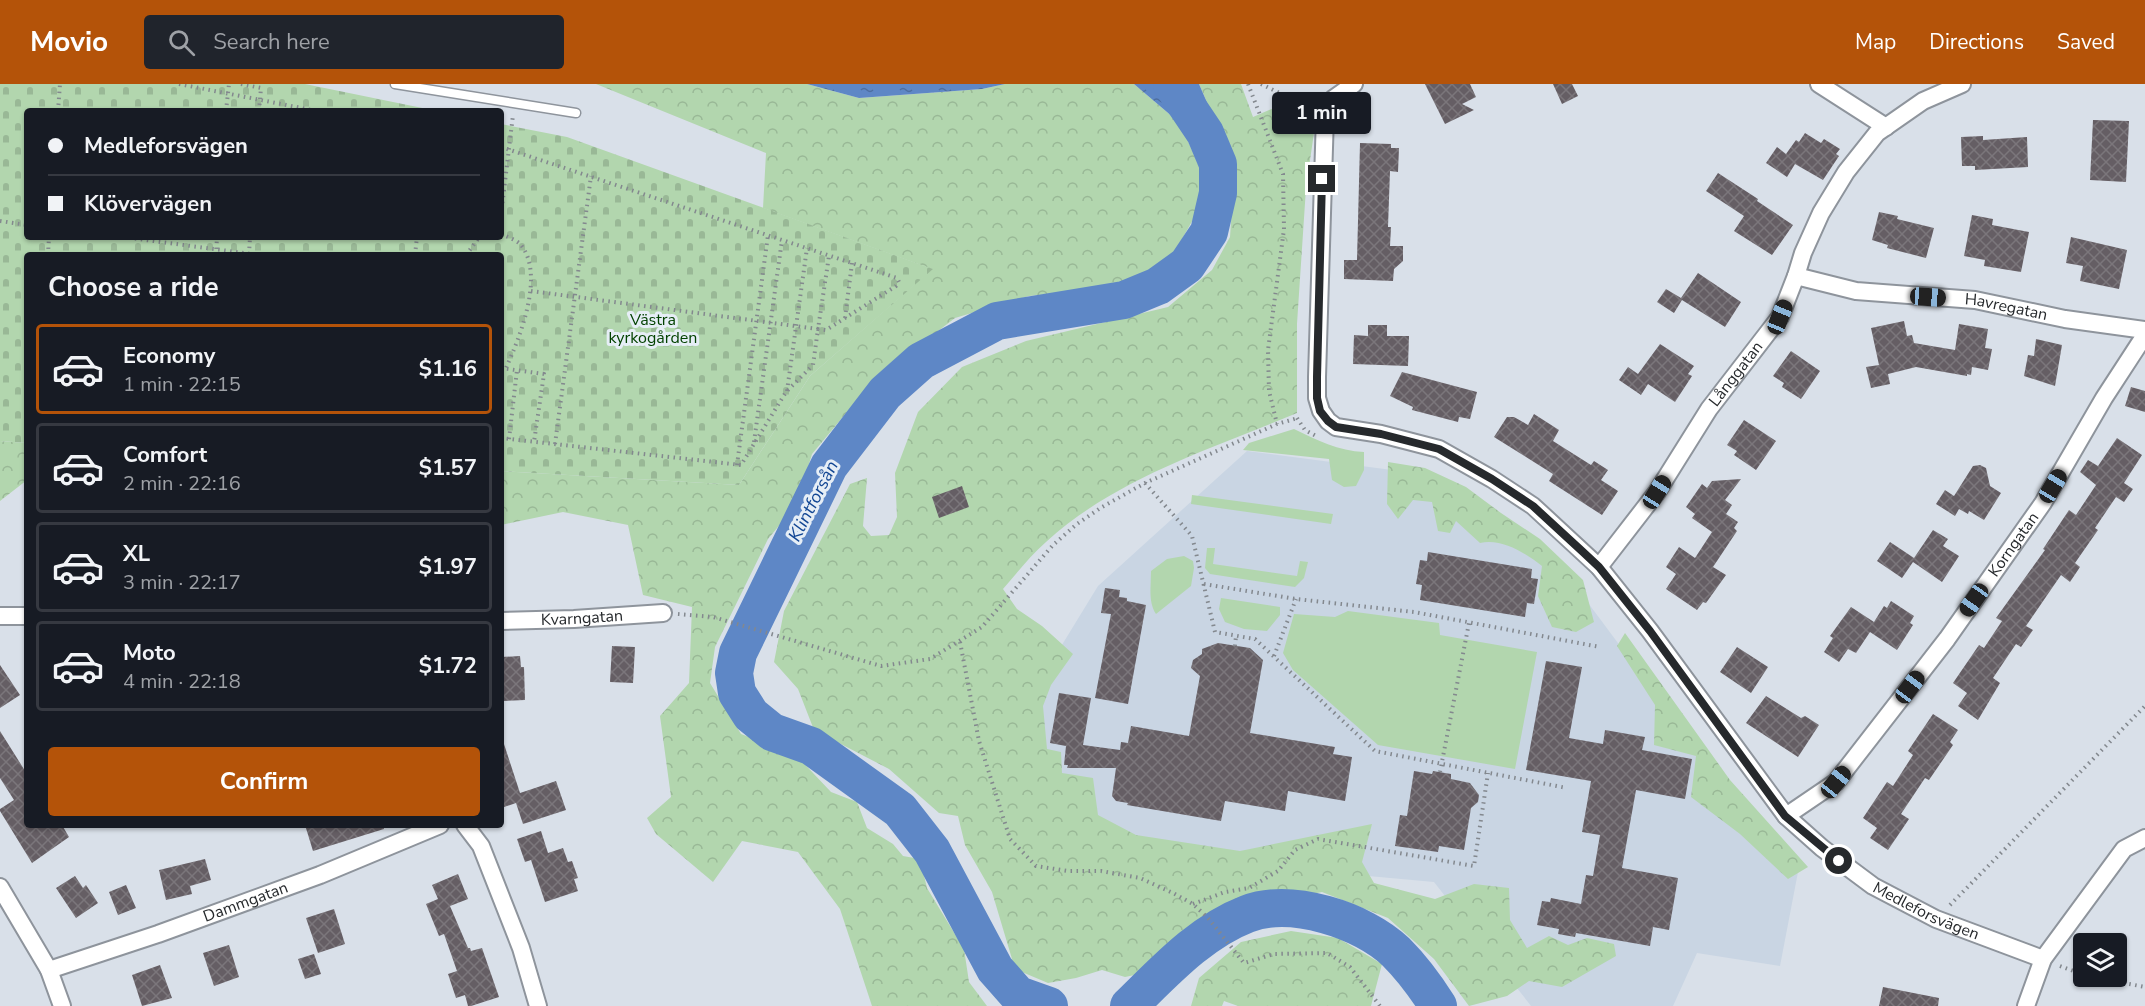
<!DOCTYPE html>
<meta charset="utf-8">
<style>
:root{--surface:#171b24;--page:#20242c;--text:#f1f3f6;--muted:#9ea1a6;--line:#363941;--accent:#b45309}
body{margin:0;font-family:"Nunito Sans",sans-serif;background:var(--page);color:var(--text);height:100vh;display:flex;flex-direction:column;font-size:22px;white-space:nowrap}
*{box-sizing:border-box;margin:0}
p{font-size:20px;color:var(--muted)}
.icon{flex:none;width:33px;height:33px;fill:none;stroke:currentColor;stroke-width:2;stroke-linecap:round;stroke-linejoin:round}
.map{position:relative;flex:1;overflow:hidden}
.drawer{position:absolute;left:24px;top:168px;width:480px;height:576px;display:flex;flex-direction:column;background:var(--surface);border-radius:6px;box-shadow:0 2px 4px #0004}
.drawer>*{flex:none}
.top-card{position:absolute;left:24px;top:24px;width:480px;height:132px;border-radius:6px;box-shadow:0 2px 4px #0004;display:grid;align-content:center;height:132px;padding:0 24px;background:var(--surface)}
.tools{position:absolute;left:2073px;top:849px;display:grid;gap:12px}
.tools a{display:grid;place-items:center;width:54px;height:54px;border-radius:6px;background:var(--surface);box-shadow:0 2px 4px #0004;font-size:30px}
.end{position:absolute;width:27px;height:27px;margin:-14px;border:8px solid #26292c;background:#fff;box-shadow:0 0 0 3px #fff}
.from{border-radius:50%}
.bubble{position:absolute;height:42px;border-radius:6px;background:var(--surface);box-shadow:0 2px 4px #0004;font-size:20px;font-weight:700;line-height:42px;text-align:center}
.car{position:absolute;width:18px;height:36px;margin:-18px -9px;border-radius:8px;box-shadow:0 0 4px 2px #0007;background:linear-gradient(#222 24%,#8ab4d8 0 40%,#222 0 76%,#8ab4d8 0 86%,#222 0)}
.top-card b{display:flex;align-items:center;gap:21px;height:57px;font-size:22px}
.top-card b+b{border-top:2px solid var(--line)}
.top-card i{width:15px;height:15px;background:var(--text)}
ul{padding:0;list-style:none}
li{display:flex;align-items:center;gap:18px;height:90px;margin:0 12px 9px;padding:0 12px;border:3px solid var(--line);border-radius:6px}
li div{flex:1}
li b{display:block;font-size:22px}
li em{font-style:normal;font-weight:700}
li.current{border-color:var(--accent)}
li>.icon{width:54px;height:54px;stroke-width:1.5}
h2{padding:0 24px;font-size:27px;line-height:72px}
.primary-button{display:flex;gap:12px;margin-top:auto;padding:12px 24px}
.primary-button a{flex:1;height:69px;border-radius:6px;background:var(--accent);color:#fff;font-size:24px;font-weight:700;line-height:69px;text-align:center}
header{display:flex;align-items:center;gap:36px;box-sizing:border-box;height:84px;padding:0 30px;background:var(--accent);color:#fff}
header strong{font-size:28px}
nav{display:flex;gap:33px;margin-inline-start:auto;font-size:21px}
.search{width:420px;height:54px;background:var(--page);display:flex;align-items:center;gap:15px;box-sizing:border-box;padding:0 21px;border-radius:6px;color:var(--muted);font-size:22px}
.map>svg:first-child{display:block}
</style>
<header>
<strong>Movio</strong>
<div class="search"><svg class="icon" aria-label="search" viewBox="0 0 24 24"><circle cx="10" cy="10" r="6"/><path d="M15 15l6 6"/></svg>Search here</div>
<nav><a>Map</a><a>Directions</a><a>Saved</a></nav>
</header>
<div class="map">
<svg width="2145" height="922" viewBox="0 0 2145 922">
<defs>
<pattern id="forest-crowns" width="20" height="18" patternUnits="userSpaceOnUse" patternTransform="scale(1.5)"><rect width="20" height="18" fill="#b2d6ae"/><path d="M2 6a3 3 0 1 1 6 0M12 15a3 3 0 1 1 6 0" fill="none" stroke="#99b896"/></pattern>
<pattern id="cemetery-stones" width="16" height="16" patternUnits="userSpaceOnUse" patternTransform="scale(1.5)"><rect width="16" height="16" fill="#b2d6ae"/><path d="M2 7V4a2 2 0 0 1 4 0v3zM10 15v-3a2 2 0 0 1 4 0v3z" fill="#99b896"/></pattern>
<pattern id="water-ripples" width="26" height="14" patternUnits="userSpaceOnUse" patternTransform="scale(1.5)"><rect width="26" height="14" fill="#5e87c6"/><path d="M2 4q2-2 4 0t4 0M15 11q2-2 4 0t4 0" fill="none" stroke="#4d6ea1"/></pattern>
<pattern id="building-cross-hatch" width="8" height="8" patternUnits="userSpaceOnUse" patternTransform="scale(1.5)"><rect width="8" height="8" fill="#655e64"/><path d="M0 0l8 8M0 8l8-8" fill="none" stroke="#7b767b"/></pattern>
</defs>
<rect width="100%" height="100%" fill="#d9e0e9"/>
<path fill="#c9d5e3" d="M1247,367L1392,386L1565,488L1697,665L1798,788L1780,882L1697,869L1673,922H1531L1434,798L1161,773L1018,704L1035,605L1098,502Z"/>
<path fill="#b2d6ae" d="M1294,345C1316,356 1339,367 1364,368V386L1356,402L1344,403L1332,396L1329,375L1243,366L1249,359Z
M1192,411L1333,430L1331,440L1191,420Z
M1207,464H1215L1213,480L1297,492L1300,477L1308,478L1304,494L1295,503L1210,490L1205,484Z
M1184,472L1193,477L1194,484L1191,502L1156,530C1148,518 1151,502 1151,487L1167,475Z
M1221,514L1280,523V531L1267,547L1244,545L1225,538L1219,525Z
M1348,527L1439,539L1440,551L1537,568L1515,685L1378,661L1293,586L1283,569L1294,530L1335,533Z"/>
<path fill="url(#forest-crowns)" d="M596,0H807L859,14L982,5L1005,0H1134L1174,34L1188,57L1204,94L1195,132L1168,180L1106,205L1029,212L955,234L907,271L857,316L812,370L797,420L768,455L715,563L710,599L741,650L796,671L831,708L857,718L867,744L893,760L903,772L920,775L927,804L964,865L969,898L987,922H872L840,825L798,768L742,757L713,798L656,750L647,734L671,713L660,632L689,599L692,523L643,511L628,441L563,428L501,441V387L739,401L810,292L932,185L763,124L766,69Z
M1199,0H1241L1253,33L1297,14H1319L1306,104L1297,240V329C1211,365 1116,394 1046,458C1030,472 1017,489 1003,505L1017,525L1042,542L1073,570L1051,601L1043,622L1047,665L1061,668L1062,689L1093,694L1098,731L1136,751L1240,767L1372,740L1362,778L1374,799L1435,815L1474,800L1509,804L1510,836L1527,864L1549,852L1568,861L1587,854L1614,860L1616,872L1562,903L1529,897L1507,912L1469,922L1434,875L1388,834L1322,808L1257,821L1247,816H1237L1223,829L1186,849L1149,888L1125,893L1102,886L1076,894L1048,899L1015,885L992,808L965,761L958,732L939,729L889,685L814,646L798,605L774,578L784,527L850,400L867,394L863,442L871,452L889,451L897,433L895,389L918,328L962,283L1026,257L1168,223L1212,186L1230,153L1234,94L1218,44Z
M0,357L27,359V396L0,417Z
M1388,378L1425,384L1466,403L1501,429L1540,455L1583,496L1594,538L1576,548L1552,543L1538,512L1542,482C1525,469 1502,454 1480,459L1456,437L1450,449L1438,447L1432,418L1413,416L1398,435L1387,420Z
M1625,549L1730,696L1808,783L1788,795L1740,750L1691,713L1696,672L1654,661L1655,621L1617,562Z
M1291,847L1338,854L1382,880L1371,922H1238L1224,917L1222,922H1191L1199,894L1241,858Z"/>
<path fill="url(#cemetery-stones)" d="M0,0H305L437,27H27V153H501V40L567,53L933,185L810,292L739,401L501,387V171H27V359L0,357Z"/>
<path fill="url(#water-ripples)" d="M807,0H1005L982,5L859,14Z
M1134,0H1199L1218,44L1188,57L1174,34Z"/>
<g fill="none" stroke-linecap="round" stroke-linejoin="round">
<path stroke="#5e87c6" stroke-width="38" d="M1049,922L1018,911L995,885L932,767L900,726L811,662L772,648L751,631L737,609L734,589L738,569L829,382L885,309L921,277L997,237L1124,216L1158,202L1187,181L1209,148L1218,109V80L1205,49L1172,0
M1129,922C1164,888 1200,848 1247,830C1291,813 1363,836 1396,868C1412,884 1426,903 1438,922"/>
</g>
<path fill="url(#building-cross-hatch)" d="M1425,0H1470L1476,13L1462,20L1474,26L1445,40Z
M1553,0H1572L1578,12L1562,20Z
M2093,36L2129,37L2126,98L2090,96Z
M1805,49L1821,59L1824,55L1840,65L1836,70L1839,72L1823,96L1795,80L1787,93L1766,79L1777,63L1786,70L1796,56L1799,58Z
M1983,52V56L2027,53L2028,83L1975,86V82H1962L1961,53Z
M1360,59L1391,60V64H1399L1398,88L1390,87L1388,143H1391L1390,162H1403V177L1394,185L1393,197L1344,195V176H1357Z
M1718,89L1758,115L1757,117L1793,141L1772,171L1734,147L1744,132L1706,107Z
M1879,128L1898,132L1897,135L1934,144L1926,174L1887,164L1888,161L1872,156Z
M1972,131L1993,135L1992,141L2029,148L2021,188L1984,182L1985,176L1964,172Z
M2071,153L2127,166L2119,205L2080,197L2083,182L2066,179Z
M1698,189L1741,218L1725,243L1682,216L1674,229L1657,218L1666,205L1681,214Z
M1904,237L1907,252L1912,251L1914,259L1955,266L1959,240L1988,245L1985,264L1992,265L1988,286L1972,283L1971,291L1967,290V292L1916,283L1888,290L1890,300L1871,304L1866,283L1879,281L1871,244Z
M1368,241H1387V252H1409L1408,282L1353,280L1354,251L1368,252Z
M2036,255L2062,261L2055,302L2024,292L2028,271L2034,272Z
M1660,260L1694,282L1688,290L1692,292L1675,318L1648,300L1641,311L1619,296L1628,283L1638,290Z
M1791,267L1820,287L1801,315L1782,303L1784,299L1773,292Z
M1402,288L1477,308L1470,335L1459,333L1458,338L1412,326L1413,323L1390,312Z
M2131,303L2145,307V328L2125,322Z
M1534,330L1559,346L1553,357L1591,381L1594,377L1608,386L1601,396L1618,407L1602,431L1549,397L1553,390L1494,353L1507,333H1514L1528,341Z
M1744,336L1776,357L1756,386L1734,371L1737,367L1727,361Z
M2117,354L2142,371L2124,399L2133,405L2124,418L2116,413L2095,444L2098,446L2075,479L2080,483L2070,498L2061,491L2026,542L2033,546L2021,563L2016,560L1993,594L2000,599L1978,636L1958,622L1967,609L1953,599L1979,561L1984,564L2002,537L1996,534L2045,466L2043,465L2069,426L2076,431L2096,401L2080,388L2088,376L2098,382Z
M1980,381L1986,384L1990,402L2001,409L1984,436L1969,427L1968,430L1959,425L1955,432L1936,420L1945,406L1954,412L1973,382Z
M1741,395L1725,416L1732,421L1726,430L1738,438L1734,444L1737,447L1713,483L1726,491L1706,519L1703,518L1697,526L1666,505L1676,490L1666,483L1679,463L1695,474L1712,448L1692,434L1695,430L1686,423L1702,400L1707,404L1712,397Z
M962,402L969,423L939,434L932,413Z
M1933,446L1948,455L1943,462L1959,472L1942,498L1913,478L1902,494L1877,477L1890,458L1914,474Z
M1428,468L1532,485L1531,494L1538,495L1534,520L1527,519L1525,533L1420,516L1422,501L1416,500L1420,476L1427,477Z
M1105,504L1120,506L1119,513L1127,514V517L1146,521L1128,620L1095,614L1111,530L1101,529Z
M1891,517L1914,532L1910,539L1913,541L1897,566L1870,548L1856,569L1848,565L1839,578L1824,568L1833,554L1830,552L1851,523L1874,538L1884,522L1887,524Z
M1218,559L1250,564L1263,576L1250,649L1335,663L1333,670L1352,673L1345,717L1288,707L1285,727L1225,717L1221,737L1127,721L1128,719L1116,717L1112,712L1116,684H1067L1068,681H1064L1066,662L1050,659L1059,609L1091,614L1083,661L1120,666L1121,658L1128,659L1131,642L1189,652L1200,592L1191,584L1193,576L1202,570V565Z
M612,562L635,563L633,599L610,598Z
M1737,563L1768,583L1751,609L1720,588Z
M520,572L521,583H524L525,616L501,617V573Z
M1546,577L1582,583L1569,654L1603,660L1605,646L1645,653L1642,666L1692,675L1685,715L1636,706L1622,784L1678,794L1669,846L1653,843L1650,862L1576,849L1575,853L1558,850L1559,845L1537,841L1542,817L1550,818L1551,814L1581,820L1586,791L1593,792L1600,751L1582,748L1591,697L1526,686Z
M0,581L20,611L0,624Z
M1766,612L1801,634L1805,632L1819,641L1798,673L1746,639Z
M1933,630L1958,646L1950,658L1953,661L1929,696L1925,694L1901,730L1909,735L1888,766L1870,754L1877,744L1863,734L1887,698L1893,702L1913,671L1908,667Z
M0,647L27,690V741H62L69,753L32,779L0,727V725L14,716L0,694Z
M504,660L520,709L556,697L566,726L523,740L516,719L501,724V661Z
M1414,687L1432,690L1433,687L1451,690V695L1470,699L1479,711L1478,718L1471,724L1464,766L1439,762L1438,768L1395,762L1400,731L1407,732Z
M305,741H384V745L313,767Z
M541,747L548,769L563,764L568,778L572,777L578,794L574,795L578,807L545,818L531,776L525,778L517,755Z
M205,775L211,796L190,802L192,810L166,816L159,786Z
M458,790L468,815L450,822L468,864H470L471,867L482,864L499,913L471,922H468L465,911L456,914L448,890L457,887L444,850L439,852L426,820L438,815L432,801Z
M75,792L83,804L86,801L98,819L76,834L56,804Z
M126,801L136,824L118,831L109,808Z
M334,825L345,860L318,869L306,834Z
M229,861L239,893L214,902L203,869Z
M314,870L321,890L305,895L298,875Z
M160,881L172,914L142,922L132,891Z
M1883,903L1939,914L1938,922H1879Z"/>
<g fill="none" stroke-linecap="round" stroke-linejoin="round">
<g stroke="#8e949c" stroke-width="11">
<path id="service" d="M395,0L576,29"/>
</g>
<g stroke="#8e949c" stroke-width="20">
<g id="minor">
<path id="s1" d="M1354,0L1333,15L1325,31L1317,293V314L1321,327L1328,337L1336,343L1381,350L1439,365L1492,395L1533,422L1599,483L1650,547L1786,732L1822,764L1873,802L1936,835L2043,875"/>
<path d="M1819,0L1886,43"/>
<path id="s2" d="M1796,192L1856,207L1975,216L2065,235L2145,246"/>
<path id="s3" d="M1599,483L1657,408L1709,325L1780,233L1796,192L1803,169L1821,129L1846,88L1877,49L1923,17L1962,0"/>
<path d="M0,532H27"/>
<path id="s4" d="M501,537L574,535L663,529"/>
<path id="s5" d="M1786,732L1836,698L1947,555L2043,419L2104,314L2145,251"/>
<path d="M465,741L481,762L521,864L538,922"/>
<path d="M0,803L49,886L62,922"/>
<path id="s6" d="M49,886L158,850L320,791L440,741"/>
<path d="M2026,922L2043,875L2124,765L2145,754"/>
</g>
</g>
<path stroke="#83888e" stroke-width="4" stroke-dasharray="1.5 4.5" stroke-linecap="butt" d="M179,0L317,27
M241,0L261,4L259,27
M1248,0L1283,90L1284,145L1268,266L1269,307L1277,340
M1261,0L1310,24
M58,27L60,0
M226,27L229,0
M501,63L897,194L899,198L896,202L826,246L818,245L813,281L786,308L741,381L501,354
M501,131L513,31
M0,137L27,141
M501,150C507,153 517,156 521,161C545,191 520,253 506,284
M123,153L259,171
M249,170L250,153
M48,171L49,153
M216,171L217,153
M415,171L417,153
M466,171L478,155L484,153
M531,207L818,245L829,172
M845,234L852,179
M501,284L544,290L534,358
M787,307L807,164
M1297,334L1305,346L1318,353
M509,355L517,286
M754,358L782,156
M555,360L591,92
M737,381L768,151
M1145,399L1192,452L1215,548L1255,555L1375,667L1567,704
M1204,500L1296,515L1414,528L1600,563
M678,530L713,533L881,582L930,575L982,543L1053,461L1077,440L1102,423L1145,399L1277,340L1298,334
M960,558L979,657L1010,755L1036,782L1068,787H1101L1140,794L1173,809L1193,820L1208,834L1244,879L1274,870L1327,869L1350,883L1380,922
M1235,562L1236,552
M1274,572L1296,515
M1440,688L1469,539
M1193,820L1225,808L1249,804L1278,787L1295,766L1318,755L1474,782L1488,689
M1950,821L2145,622
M2060,882L2084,891
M2088,892L2145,903"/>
<use href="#service" stroke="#fff" stroke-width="8"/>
<use href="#minor" stroke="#fff" stroke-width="16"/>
</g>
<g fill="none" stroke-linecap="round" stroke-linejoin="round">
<path stroke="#26292c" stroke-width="8" d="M1322,95L1317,293V314L1320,327L1328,337L1336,343L1381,350L1439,365L1492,395L1533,422L1583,468L1599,483L1650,547L1785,732L1839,777"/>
</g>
<g text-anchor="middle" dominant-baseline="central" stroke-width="6" stroke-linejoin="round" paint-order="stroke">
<g font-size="16" fill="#26292c" stroke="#e6eef6">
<text stroke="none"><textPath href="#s2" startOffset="213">Havregatan</textPath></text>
<text stroke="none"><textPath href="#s3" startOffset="237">Långgatan</textPath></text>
<text stroke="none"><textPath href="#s5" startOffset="357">Korngatan</textPath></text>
<text stroke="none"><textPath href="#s4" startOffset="81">Kvarngatan</textPath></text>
<text stroke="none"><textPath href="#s6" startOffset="208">Dammgatan</textPath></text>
<text stroke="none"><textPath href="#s1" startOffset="1150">Medleforsvägen</textPath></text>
</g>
<g font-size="16" fill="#034201" stroke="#e6eef6">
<text x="653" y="236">Västra<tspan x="653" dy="18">kyrkogården</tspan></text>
</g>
<g font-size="18" font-style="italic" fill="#134794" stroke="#e6eef6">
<text transform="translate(813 417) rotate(-63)">Klintforsån</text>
</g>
</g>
</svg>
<div class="tools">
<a><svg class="icon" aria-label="layers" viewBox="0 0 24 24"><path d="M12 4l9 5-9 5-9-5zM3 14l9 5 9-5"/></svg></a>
</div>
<i class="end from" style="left:1839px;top:777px"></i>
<i class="end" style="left:1322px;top:95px"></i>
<div class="bubble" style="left:1272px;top:8px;width:99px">1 min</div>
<i class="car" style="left:1928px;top:213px;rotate:94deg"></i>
<i class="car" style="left:1780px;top:233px;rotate:22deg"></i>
<i class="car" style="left:2053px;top:402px;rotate:31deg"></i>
<i class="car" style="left:1657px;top:408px;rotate:32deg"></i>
<i class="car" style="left:1974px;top:516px;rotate:215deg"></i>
<i class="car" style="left:1910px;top:603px;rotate:37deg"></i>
<i class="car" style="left:1836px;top:698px;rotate:39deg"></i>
<div class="top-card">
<b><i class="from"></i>Medleforsvägen</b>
<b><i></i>Klövervägen</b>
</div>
<section class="drawer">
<h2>Choose a ride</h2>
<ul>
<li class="current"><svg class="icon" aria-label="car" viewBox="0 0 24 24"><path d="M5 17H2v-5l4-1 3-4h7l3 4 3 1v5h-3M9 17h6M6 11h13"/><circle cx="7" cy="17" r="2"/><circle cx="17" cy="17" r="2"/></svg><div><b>Economy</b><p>1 min · 22:15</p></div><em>$1.16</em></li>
<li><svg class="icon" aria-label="car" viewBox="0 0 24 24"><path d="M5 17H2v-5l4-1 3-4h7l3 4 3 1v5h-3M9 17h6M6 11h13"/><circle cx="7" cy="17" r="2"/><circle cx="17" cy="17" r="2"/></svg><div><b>Comfort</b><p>2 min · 22:16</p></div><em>$1.57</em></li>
<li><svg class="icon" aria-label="car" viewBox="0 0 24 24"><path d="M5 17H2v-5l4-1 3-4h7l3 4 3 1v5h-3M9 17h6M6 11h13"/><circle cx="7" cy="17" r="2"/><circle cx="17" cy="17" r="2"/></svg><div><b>XL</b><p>3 min · 22:17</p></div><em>$1.97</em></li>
<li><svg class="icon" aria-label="car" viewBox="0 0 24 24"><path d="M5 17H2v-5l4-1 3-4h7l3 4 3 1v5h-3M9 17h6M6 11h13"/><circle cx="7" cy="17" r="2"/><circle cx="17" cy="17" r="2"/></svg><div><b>Moto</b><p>4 min · 22:18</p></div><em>$1.72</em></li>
</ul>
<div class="primary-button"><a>Confirm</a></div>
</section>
</div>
